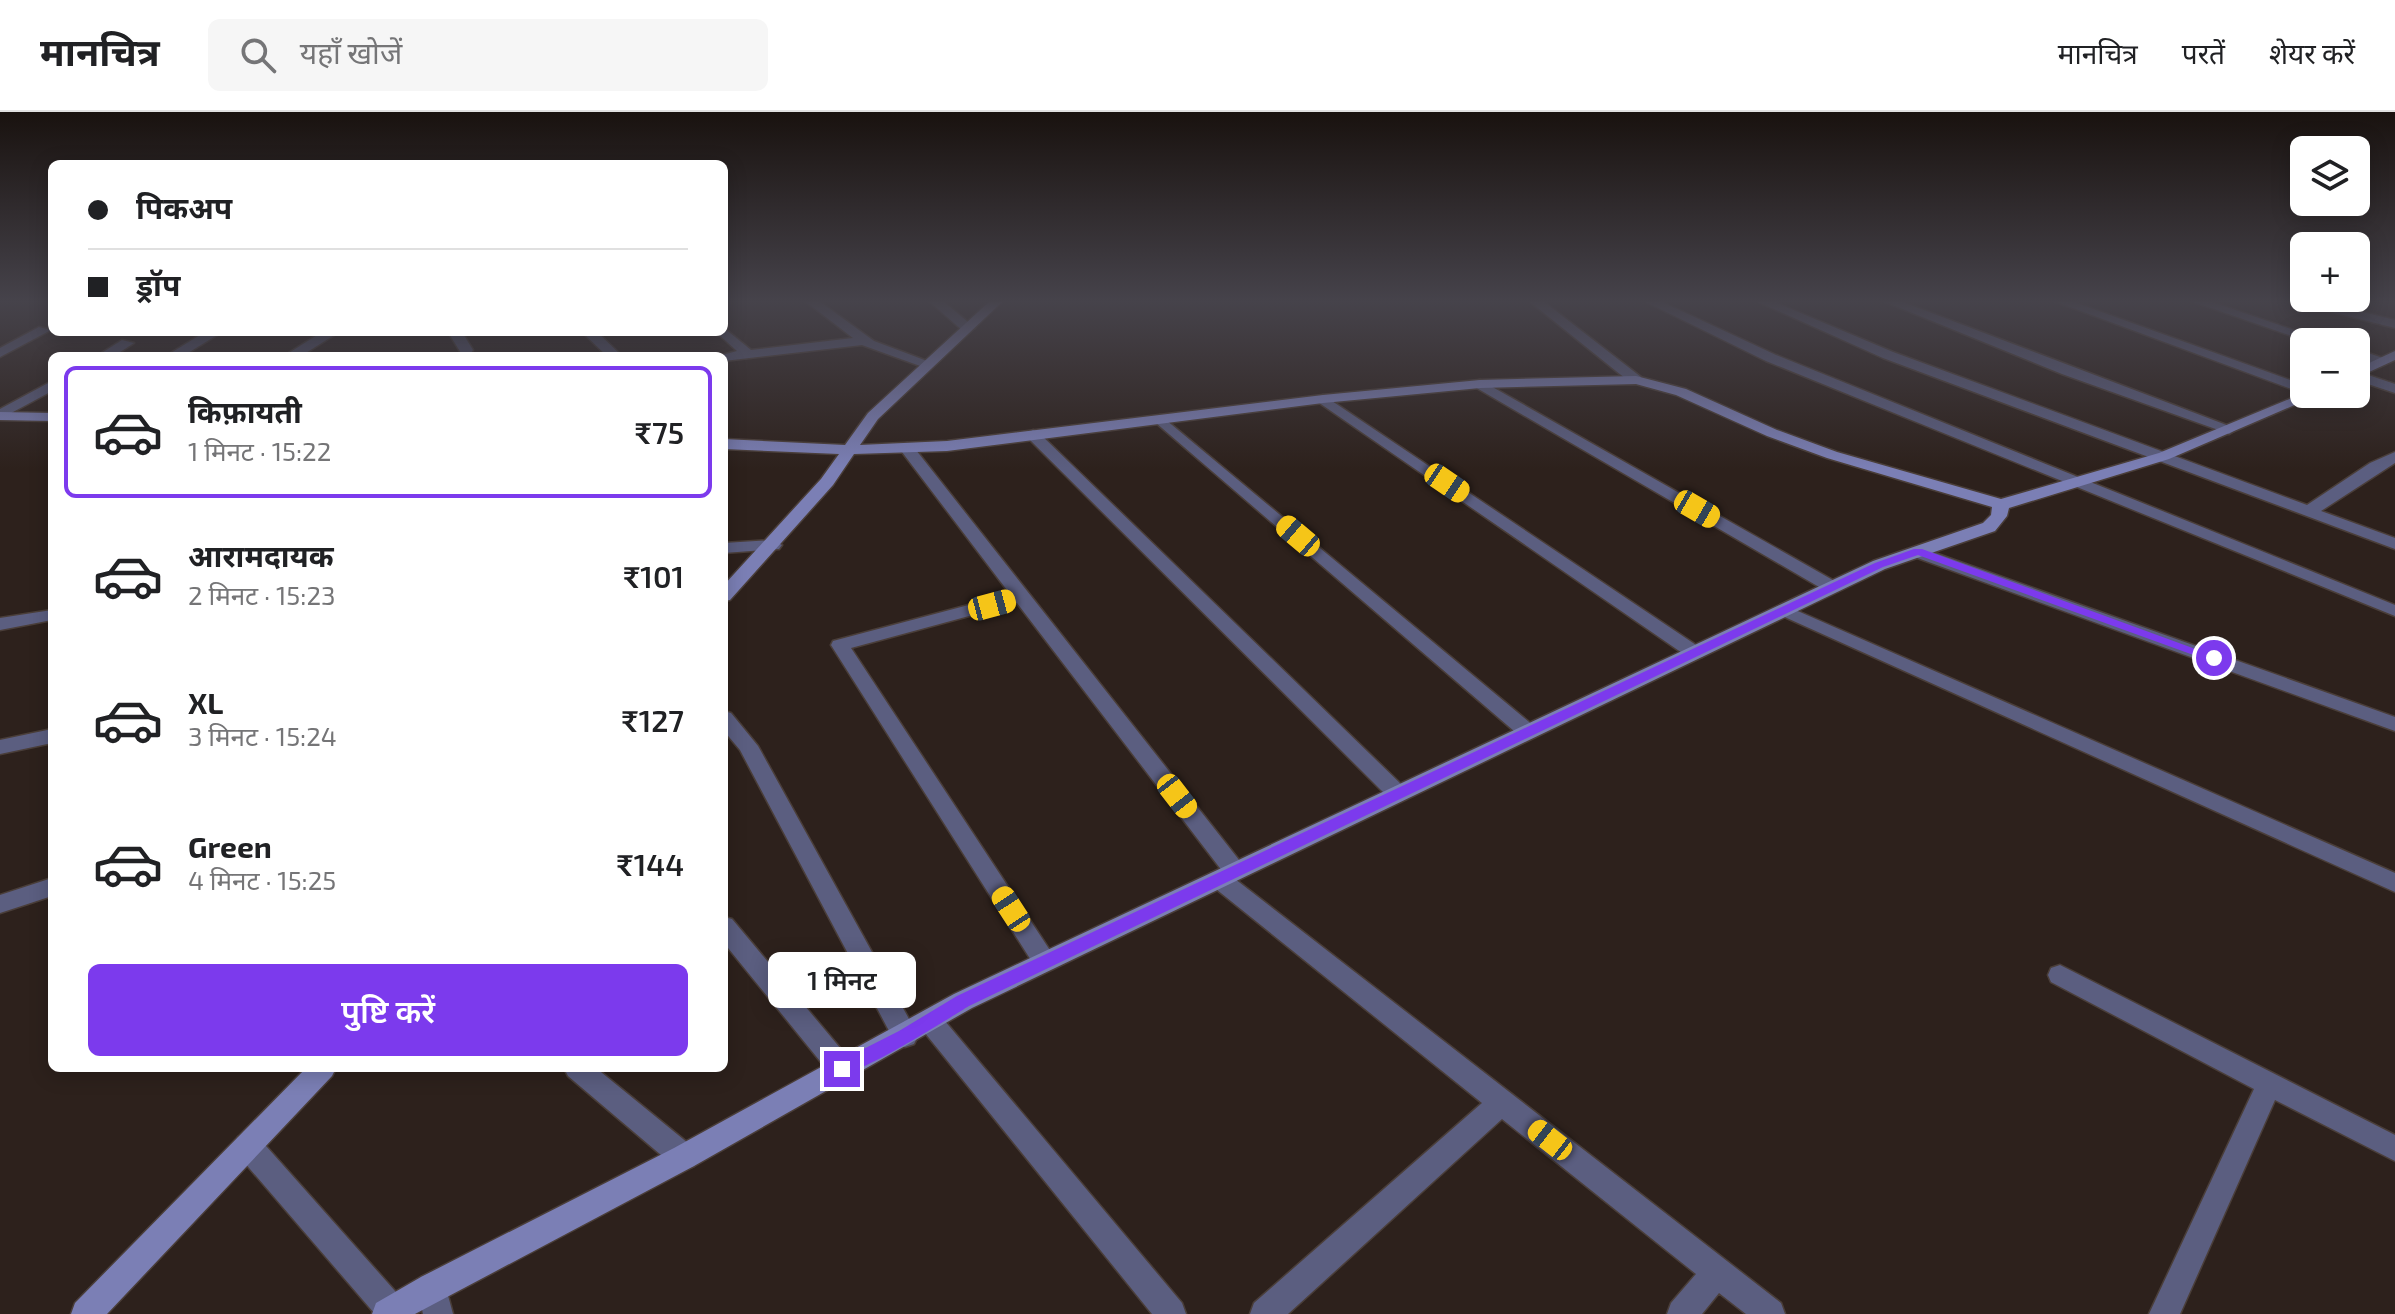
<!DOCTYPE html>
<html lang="hi">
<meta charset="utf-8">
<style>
:root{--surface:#fff;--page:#f6f6f6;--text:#202124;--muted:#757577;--line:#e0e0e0;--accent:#7c3aed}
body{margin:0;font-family:"Exo 2","Noto Sans Devanagari",sans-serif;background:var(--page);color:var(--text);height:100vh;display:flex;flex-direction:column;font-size:30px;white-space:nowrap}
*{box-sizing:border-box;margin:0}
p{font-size:26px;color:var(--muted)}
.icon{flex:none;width:44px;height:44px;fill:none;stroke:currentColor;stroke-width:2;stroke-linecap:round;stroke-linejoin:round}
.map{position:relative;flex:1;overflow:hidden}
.drawer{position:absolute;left:48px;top:240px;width:680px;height:720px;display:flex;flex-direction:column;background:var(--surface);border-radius:12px;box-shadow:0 4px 20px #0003}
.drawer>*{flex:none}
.banner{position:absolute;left:48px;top:48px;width:680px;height:176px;border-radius:12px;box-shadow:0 4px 20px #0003;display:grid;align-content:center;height:176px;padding:0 40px;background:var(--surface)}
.fabs{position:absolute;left:2290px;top:24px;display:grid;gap:16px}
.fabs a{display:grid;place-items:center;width:80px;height:80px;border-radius:12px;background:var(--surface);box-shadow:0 4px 20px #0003;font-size:40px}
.end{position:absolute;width:36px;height:36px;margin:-18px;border:10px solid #7c3aed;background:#fff;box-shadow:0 0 0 4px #fff}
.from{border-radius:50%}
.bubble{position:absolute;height:56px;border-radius:12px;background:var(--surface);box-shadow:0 4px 20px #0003;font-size:26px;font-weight:600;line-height:56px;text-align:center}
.car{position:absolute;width:24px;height:48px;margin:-24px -12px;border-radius:10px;box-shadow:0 0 6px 2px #0007;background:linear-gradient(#f5c518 24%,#345 0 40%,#f5c518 0 76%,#345 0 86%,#f5c518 0)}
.banner b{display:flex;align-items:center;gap:28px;height:76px;font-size:30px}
.banner b+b{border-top:2px solid var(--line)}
.banner i{width:20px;height:20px;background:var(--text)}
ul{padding:14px 0 0;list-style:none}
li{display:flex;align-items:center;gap:24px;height:132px;margin:0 16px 12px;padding:0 24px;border:4px solid transparent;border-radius:12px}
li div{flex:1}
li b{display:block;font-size:30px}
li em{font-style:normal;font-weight:600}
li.on{border-color:var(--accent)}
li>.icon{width:72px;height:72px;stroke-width:1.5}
.action{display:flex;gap:16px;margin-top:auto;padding:16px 40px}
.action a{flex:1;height:92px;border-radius:12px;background:var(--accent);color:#fff;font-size:32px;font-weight:600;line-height:92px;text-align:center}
header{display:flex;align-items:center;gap:48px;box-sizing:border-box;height:112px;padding:0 40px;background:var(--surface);border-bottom:2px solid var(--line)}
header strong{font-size:38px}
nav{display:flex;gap:44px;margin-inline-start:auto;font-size:28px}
.search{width:560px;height:72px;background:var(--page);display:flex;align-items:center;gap:20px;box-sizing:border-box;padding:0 28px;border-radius:12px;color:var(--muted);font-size:30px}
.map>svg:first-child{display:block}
</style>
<header>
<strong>मानचित्र</strong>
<div class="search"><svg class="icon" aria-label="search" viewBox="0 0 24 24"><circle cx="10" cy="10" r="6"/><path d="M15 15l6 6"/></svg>यहाँ खोजें</div>
<nav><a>मानचित्र</a><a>परतें</a><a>शेयर करें</a></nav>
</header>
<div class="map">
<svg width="2395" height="1202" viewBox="0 0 2395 1202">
<rect width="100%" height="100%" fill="#2d211c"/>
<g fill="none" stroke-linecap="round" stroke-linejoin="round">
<g stroke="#4a3e39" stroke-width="3">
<path id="street" d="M805,189H819L874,229L935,252L923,255L862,233L724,249V244H718L737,239L716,220H724V216L751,238L853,226Z
M929,189H943L975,216L963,219Z
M1529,189H1543L1641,265V271H1631Z
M1644,189H1660L1776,243L2395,493V504L1766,249Z
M1756,189H1772L1893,240L2307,393L2370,351L2395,340V351L2321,399L2395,426V437L1883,246Z
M1883,189H1900L2237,317L2229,322L2224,320L2062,262Z
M2054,189H2071L2304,273L2305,282Z
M2191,189H2209L2329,230H2309Z
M2299,189H2319L2395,208V216L2300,192Z
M39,215L51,218L0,245V236Z
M205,220H222L183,244H166Z
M322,220H339L301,244H284Z
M448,220H462L473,238L471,241H461Z
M582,220H597L622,244H607Z
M122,228L134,231L114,244H97Z
M2356,237L2386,247L2388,250L2381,254L2356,246Z
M2356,259L2395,272V281L2356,268Z
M1480,268L1838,471L1841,475L1838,479H1826L1475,275V269Z
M52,269V279L0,307V297Z
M1323,283L1702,537L1704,541L1702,545H1688L1318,290L1316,287Z
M1160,303L1535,615L1538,620L1535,625H1521L1155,310L1153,307Z
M1033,318L1038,320L1406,677L1409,682L1406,687H1390L1028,326L1025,323Z
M907,331L912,333L1243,753L1246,759L1243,765L1235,767L1781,1191L1785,1202H1746L1719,1181L1702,1202H1667L1671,1191L1696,1162L1502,1007L1288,1202H1250L1254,1191L1482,991L1211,773L1208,767L1211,761L1223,760L1017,491L851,536L1057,849L1054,856L1045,859L1036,856L831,533L833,529L1010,482L899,336Z
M773,428L782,433L779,437L724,441V431Z
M1918,435L2395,605V619L1912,444L1909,440Z
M1784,493L2395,761V780L1778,502L1775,498Z
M52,498V508L0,518V506Z
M724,599L731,601L758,634L914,916L918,924L914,932L905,935L896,932L740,638L724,619Z
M52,617V631L0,642V628Z
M52,766V784L0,801V783Z
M724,805L732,807L851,949L855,957L851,965L842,968L833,965L724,831Z
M2060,853L2395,1023V1049L2275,988L2180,1202H2149L2254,977L2051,870L2048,863L2051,856Z
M930,898L939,902L1182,1191L1186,1202H1152L921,916L917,909L921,902Z
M564,956H596L694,1036L698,1045L694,1054L684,1058L674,1054L568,964Z
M248,1022L258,1025L403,1188L406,1202H375L238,1043L234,1034L238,1025Z
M432,1160L443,1165L453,1202H423L417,1175L421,1165Z"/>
</g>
<g stroke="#4a3e39" stroke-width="3">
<path id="secondary" d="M990,189H1003L878,307L860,333L947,329L1323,283L1480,268L1636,264L1686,277L1777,318L1837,340L2001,387L2159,341L2304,281L2320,282L2169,347L2009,396L2007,404L1995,419L1885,457L972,896L694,1054L415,1202H372L376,1191L421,1165L674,1036L954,882L1873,449L1983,411L1991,403L1992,395L1827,346L1767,324L1676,283L1636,272L1480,276L1323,291L947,339L854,342L833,373L730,488L724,489V473L821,367L839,342L724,337V327L845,333L868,301Z
M2395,239V248L2356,266V257Z
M0,300L52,301V309L0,308Z
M306,956H336L332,964L107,1202H71L75,1191Z"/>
</g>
<use href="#street" fill="#5b5e80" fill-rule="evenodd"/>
<use href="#secondary" fill="#7b7fb5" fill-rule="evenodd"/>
</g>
<linearGradient id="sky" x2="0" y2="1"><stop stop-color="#19120f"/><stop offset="0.53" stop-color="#46434b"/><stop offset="1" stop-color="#46434b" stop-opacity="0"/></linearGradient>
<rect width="2395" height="357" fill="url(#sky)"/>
<path fill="#7c3aed" d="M1914,437H1922L2220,546L2210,549L1918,443L1883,455L969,894C949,906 853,968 836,962L833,957L836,951L899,919L957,884L1875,451Z"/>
</svg>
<div class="fabs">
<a><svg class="icon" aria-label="layers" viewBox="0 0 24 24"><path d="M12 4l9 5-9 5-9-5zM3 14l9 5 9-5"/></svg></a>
<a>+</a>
<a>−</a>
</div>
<i class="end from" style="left:2214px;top:546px"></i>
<i class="end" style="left:842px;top:957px"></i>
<div class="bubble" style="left:768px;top:840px;width:148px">1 मिनट</div>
<i class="car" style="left:1447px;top:371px;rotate:124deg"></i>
<i class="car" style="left:1697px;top:397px;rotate:120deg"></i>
<i class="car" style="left:1298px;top:424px;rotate:310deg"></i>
<i class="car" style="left:992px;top:493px;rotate:75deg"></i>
<i class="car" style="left:1177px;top:684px;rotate:142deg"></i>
<i class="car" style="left:1011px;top:797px;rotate:327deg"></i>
<i class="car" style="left:1550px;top:1028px;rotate:308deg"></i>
<div class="banner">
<b><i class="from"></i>पिकअप</b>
<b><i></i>ड्रॉप</b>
</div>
<section class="drawer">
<ul>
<li class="on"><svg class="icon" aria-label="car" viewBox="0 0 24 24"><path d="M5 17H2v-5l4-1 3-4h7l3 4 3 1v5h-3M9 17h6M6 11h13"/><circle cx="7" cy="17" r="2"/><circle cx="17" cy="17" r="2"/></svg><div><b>किफ़ायती</b><p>1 मिनट · 15:22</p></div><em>₹75</em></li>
<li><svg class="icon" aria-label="car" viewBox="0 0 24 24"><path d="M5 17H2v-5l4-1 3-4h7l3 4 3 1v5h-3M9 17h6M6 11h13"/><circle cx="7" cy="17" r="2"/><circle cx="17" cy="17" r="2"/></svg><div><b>आरामदायक</b><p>2 मिनट · 15:23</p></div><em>₹101</em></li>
<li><svg class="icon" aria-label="car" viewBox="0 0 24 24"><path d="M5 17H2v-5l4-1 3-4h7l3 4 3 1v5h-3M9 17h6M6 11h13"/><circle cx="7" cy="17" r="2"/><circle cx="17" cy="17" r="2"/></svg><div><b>XL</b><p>3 मिनट · 15:24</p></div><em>₹127</em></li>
<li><svg class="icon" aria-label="car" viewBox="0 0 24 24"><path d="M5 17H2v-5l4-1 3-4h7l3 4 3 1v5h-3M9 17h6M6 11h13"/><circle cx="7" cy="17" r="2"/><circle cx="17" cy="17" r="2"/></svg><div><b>Green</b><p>4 मिनट · 15:25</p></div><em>₹144</em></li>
</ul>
<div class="action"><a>पुष्टि करें</a></div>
</section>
</div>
